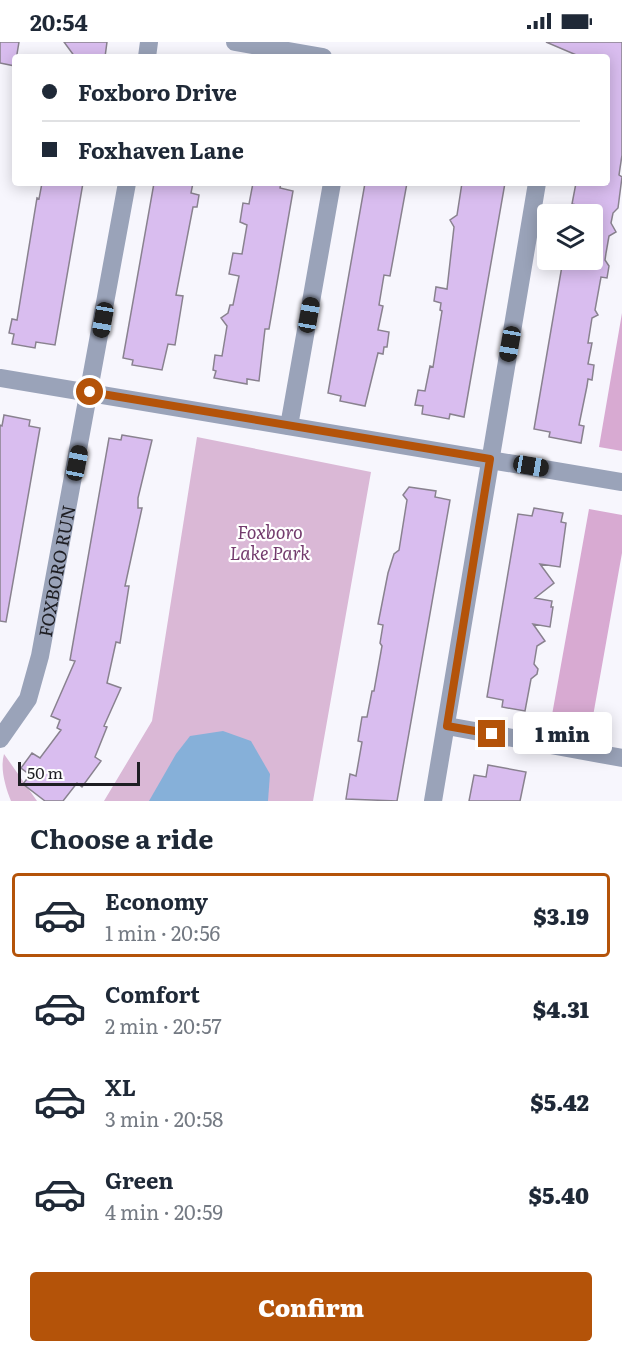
<!DOCTYPE html>
<meta charset="utf-8">
<style>
:root{--surface:#fff;--page:#f2f2f3;--text:#1f2937;--muted:#747a83;--line:#e0e1e3;--accent:#b45309}
body{margin:0;font-family:Literata,serif;background:var(--page);color:var(--text);height:100vh;display:flex;flex-direction:column;font-size:22px;white-space:nowrap}
*{box-sizing:border-box;margin:0}
p{font-size:20px;color:var(--muted)}
.icon{flex:none;width:33px;height:33px;fill:none;stroke:currentColor;stroke-width:2;stroke-linecap:round;stroke-linejoin:round}
.map{position:relative;height:759px;overflow:hidden}
.panel{display:flex;flex-direction:column;background:var(--surface);flex:1}
.panel>*{flex:none}
.banner{position:absolute;left:12px;top:12px;width:598px;height:132px;border-radius:6px;box-shadow:0 3px 15px #0003;display:grid;align-content:center;height:132px;padding:0 30px;background:var(--surface)}
.tools{position:absolute;left:537px;top:162px;display:grid;gap:12px}
.tools a{display:grid;place-items:center;width:66px;height:66px;border-radius:6px;background:var(--surface);box-shadow:0 3px 15px #0003;font-size:30px}
.scale{position:absolute;left:18px;bottom:15px;width:122px;box-sizing:border-box;padding-left:6px;border:3px solid #1e1e23;border-top:0;font-size:16px;line-height:21px;white-space:nowrap;color:#1e1e23;-webkit-text-stroke:4px #fff;paint-order:stroke}
.end{position:absolute;width:27px;height:27px;margin:-14px;border:8px solid #b45309;background:#fff;box-shadow:0 0 0 3px #fff}
.from{border-radius:50%}
.bubble{position:absolute;height:42px;border-radius:6px;background:var(--surface);box-shadow:0 3px 15px #0003;font-size:20px;font-weight:800;line-height:42px;text-align:center}
.car{position:absolute;width:18px;height:36px;margin:-18px -9px;border-radius:8px;box-shadow:0 0 4px 2px #0007;background:linear-gradient(#222 24%,#8ab4d8 0 40%,#222 0 76%,#8ab4d8 0 86%,#222 0)}
.banner b{display:flex;align-items:center;gap:21px;height:57px;font-size:22px}
.banner b+b{border-top:2px solid var(--line)}
.banner i{width:15px;height:15px;background:var(--text)}
ul{padding:0;list-style:none}
li{display:flex;align-items:center;gap:18px;height:84px;margin:0 12px 9px;padding:0 18px;border:3px solid transparent;border-radius:6px}
li div{flex:1}
li b{display:block;font-size:22px}
li em{font-style:normal;font-weight:800}
li.active{border-color:var(--accent)}
li>.icon{width:54px;height:54px;stroke-width:1.5}
h2{padding:0 30px;font-size:27px;line-height:72px}
.action{display:flex;gap:12px;margin-top:auto;padding:12px 30px}
.action a{flex:1;height:69px;border-radius:6px;background:var(--accent);color:#fff;font-size:24px;font-weight:800;line-height:69px;text-align:center}
.status{display:flex;justify-content:space-between;align-items:center;height:42px;padding:0 30px;background:var(--surface);direction:ltr}
.status svg{height:16px;fill:currentColor}
.map>svg:first-child{display:block}
</style>
<div class="status"><b>20:54</b><svg viewBox="0 0 49 12"><path d="M0 12V9h3v3zM5 12V6h3v6zM10 12V3h3v9zM15 12V0h3v12zM26 1h20v11H26zM47 4h2v5h-2z"/></svg></div>
<div class="map">
<svg width="622" height="759" viewBox="0 0 622 759">
<rect width="100%" height="100%" fill="#f7f6fd"/>
<path fill="#dab8d6" d="M197,395L371,430L313,759H104L152,679Z
M4,712L37,759H11C5,744 0,726 4,712Z"/>
<path fill="#d8aad2" d="M622,271V409L599,405Z
M589,467L622,473V511L590,691L550,684Z"/>
<path fill="#86b0d9" d="M223,689L251,699L270,732L268,759H149L176,712L190,694Z"/>
<path fill="#d9bdef" stroke="#89828f" stroke-width="1.5" d="M0,0H19L15,24L0,21Z
M64,0H107L105,15H75Z
M546,0H622V113L619,133L622,135L618,166L613,171L611,181L616,190L609,194L606,211L605,218L609,224L607,236L601,235L595,268L598,273L592,276L588,301H592L588,322L594,323L592,338L588,337L587,344L579,383L584,384L581,401L549,395L550,390L534,387L563,218H592V172H585L586,165L572,162L576,141H608V15H581Z
M42,141H83L55,303L36,300L35,306L12,302L14,292L9,291L12,277L17,278L37,156L39,157Z
M154,141H193L191,151L199,153L197,165H193L176,253L183,254L175,303L168,302L162,328L132,323L133,318L123,316Z
M253,141H281L280,146L293,149L269,287H265L259,339L247,337V342L214,336L216,329L213,328L215,313L222,314L227,284L221,276L228,271L230,263H233L239,234L229,232L233,211L242,212L247,183L240,180L243,161L249,162Z
M365,141H407L390,234L384,233L379,263L383,264L378,288L389,290L387,305H384L383,312L378,311L365,364L340,359L341,354L328,351Z
M462,141H505L464,375L450,372L449,377L422,372L423,364L415,363L418,348L425,349L430,324L433,325L442,269L440,268L441,261L434,259L436,245L447,247L454,185L450,178L457,173Z
M4,373L30,378L29,384L40,386L6,580L0,579V383L2,384Z
M122,393L152,398L138,456V466H142L125,544H129L120,601L116,600L107,641L121,646L104,684L107,685L95,715L101,719L82,745L77,741L63,759H45L23,742L30,733L21,726L32,711L40,716L61,688L57,686L60,678L51,674L75,619L70,618L109,396L121,398Z
M409,445L436,449L435,455L450,458L397,759L346,757L350,732L356,734L362,700L358,699L362,675H367L372,649H374L382,604L380,601L383,583L378,582L388,531L394,512L399,508L407,458L403,453Z
M534,466L563,471L561,480L566,481L560,525L540,522L554,541L535,556L552,559L551,565H553L550,585L533,582L545,599L537,604L534,622L538,627L537,632L531,637L525,669L502,665L503,658L487,655L518,472L532,474Z
M488,723L526,730L520,759H469L474,733L486,735Z"/>
<g fill="none" stroke-linecap="round" stroke-linejoin="round">
<g stroke="#9aa3b9" stroke-width="18">
<path d="M235,0L323,15"/>
<path d="M147,15L149,0"/>
<path d="M0,336L622,440"/>
<path d="M289,384L332,141"/>
<path d="M447,684L622,716"/>
<path id="s1" d="M0,697L28,657L40,614L127,141"/>
<path d="M433,759L537,141"/>
</g>
</g>
<g fill="none" stroke-linecap="round" stroke-linejoin="round">
<path stroke="#b45309" stroke-width="8" d="M90,350L490,417L447,684L492,692"/>
</g>
<g text-anchor="middle" dominant-baseline="central" stroke-width="4.5" stroke-linejoin="round" paint-order="stroke">
<g font-size="18" font-style="italic" fill="#733b6d" stroke="#fff">
<text x="270" y="489">Foxboro<tspan x="270" dy="21">Lake Park</tspan></text>
</g>
<g font-size="18" fill="#1e1e23" stroke="#fff">
<text stroke="none"><textPath href="#s1" startOffset="180">FOXBORO RUN</textPath></text>
</g>
</g>
</svg>
<div class="tools">
<a><svg class="icon" aria-label="layers" viewBox="0 0 24 24"><path d="M12 4l9 5-9 5-9-5zM3 14l9 5 9-5"/></svg></a>
</div>
<div class="scale">50 m</div>
<i class="end from" style="left:90px;top:350px"></i>
<i class="end" style="left:492px;top:692px"></i>
<div class="bubble" style="left:513px;top:670px;width:99px">1 min</div>
<i class="car" style="left:309px;top:273px;rotate:10deg"></i>
<i class="car" style="left:103px;top:278px;rotate:190deg"></i>
<i class="car" style="left:510px;top:302px;rotate:190deg"></i>
<i class="car" style="left:77px;top:421px;rotate:11deg"></i>
<i class="car" style="left:531px;top:424px;rotate:100deg"></i>
<div class="banner">
<b><i class="from"></i>Foxboro Drive</b>
<b><i></i>Foxhaven Lane</b>
</div>
</div>
<section class="panel">
<h2>Choose a ride</h2>
<ul>
<li class="active"><svg class="icon" aria-label="car" viewBox="0 0 24 24"><path d="M5 17H2v-5l4-1 3-4h7l3 4 3 1v5h-3M9 17h6M6 11h13"/><circle cx="7" cy="17" r="2"/><circle cx="17" cy="17" r="2"/></svg><div><b>Economy</b><p>1 min · 20:56</p></div><em>$3.19</em></li>
<li><svg class="icon" aria-label="car" viewBox="0 0 24 24"><path d="M5 17H2v-5l4-1 3-4h7l3 4 3 1v5h-3M9 17h6M6 11h13"/><circle cx="7" cy="17" r="2"/><circle cx="17" cy="17" r="2"/></svg><div><b>Comfort</b><p>2 min · 20:57</p></div><em>$4.31</em></li>
<li><svg class="icon" aria-label="car" viewBox="0 0 24 24"><path d="M5 17H2v-5l4-1 3-4h7l3 4 3 1v5h-3M9 17h6M6 11h13"/><circle cx="7" cy="17" r="2"/><circle cx="17" cy="17" r="2"/></svg><div><b>XL</b><p>3 min · 20:58</p></div><em>$5.42</em></li>
<li><svg class="icon" aria-label="car" viewBox="0 0 24 24"><path d="M5 17H2v-5l4-1 3-4h7l3 4 3 1v5h-3M9 17h6M6 11h13"/><circle cx="7" cy="17" r="2"/><circle cx="17" cy="17" r="2"/></svg><div><b>Green</b><p>4 min · 20:59</p></div><em>$5.40</em></li>
</ul>
<div class="action"><a>Confirm</a></div>
</section>
